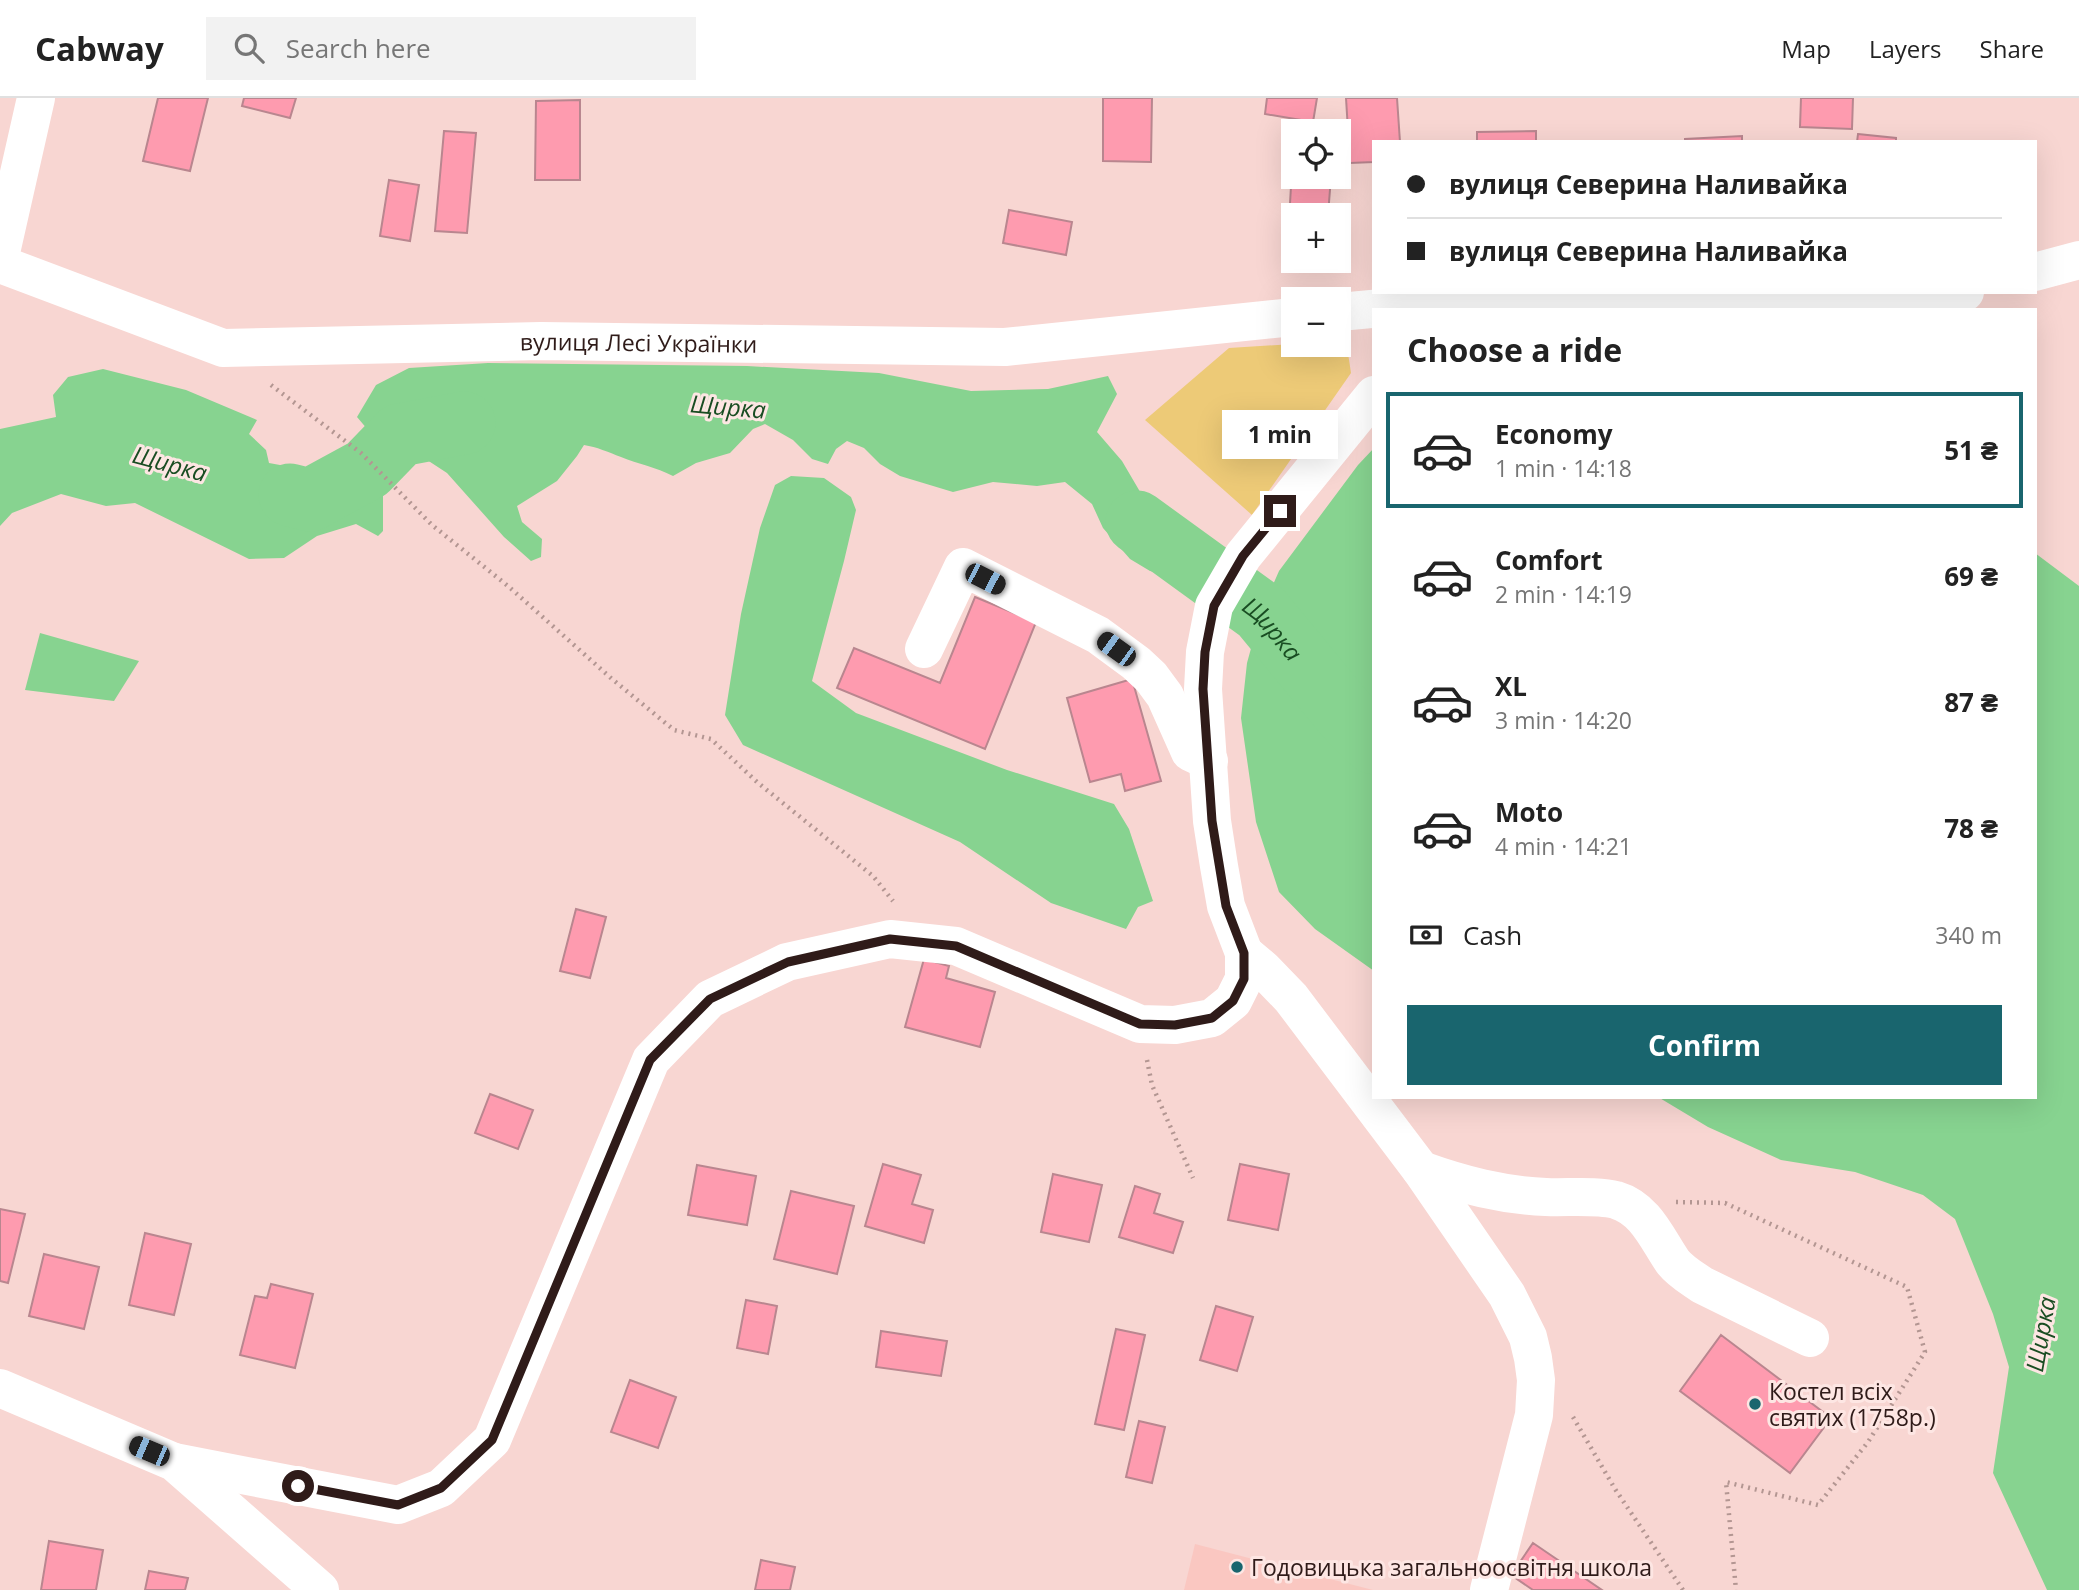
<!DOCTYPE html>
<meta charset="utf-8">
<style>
:root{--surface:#fff;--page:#f2f2f2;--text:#222;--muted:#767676;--line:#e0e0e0;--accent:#19656e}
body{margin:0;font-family:"Open Sans",sans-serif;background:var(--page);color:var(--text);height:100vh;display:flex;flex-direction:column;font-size:26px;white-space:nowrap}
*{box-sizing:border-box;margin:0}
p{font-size:23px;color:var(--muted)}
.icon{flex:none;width:38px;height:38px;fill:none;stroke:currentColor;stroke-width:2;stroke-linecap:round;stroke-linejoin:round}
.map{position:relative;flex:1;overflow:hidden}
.side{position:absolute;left:1372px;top:210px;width:665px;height:791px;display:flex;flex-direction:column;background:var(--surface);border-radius:0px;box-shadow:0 7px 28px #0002}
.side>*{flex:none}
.guide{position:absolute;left:1372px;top:42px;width:665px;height:154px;border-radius:0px;box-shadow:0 7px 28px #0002;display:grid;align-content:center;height:154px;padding:0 35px;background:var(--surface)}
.buttons{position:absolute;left:1281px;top:21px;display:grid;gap:14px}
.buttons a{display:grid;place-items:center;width:70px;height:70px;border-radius:0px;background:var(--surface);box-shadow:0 7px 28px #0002;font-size:35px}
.end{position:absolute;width:32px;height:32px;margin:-16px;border:9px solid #2f1b19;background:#fff;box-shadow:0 0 0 4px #fff}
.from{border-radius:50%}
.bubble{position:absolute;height:49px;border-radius:0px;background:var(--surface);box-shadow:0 7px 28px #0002;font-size:23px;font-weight:700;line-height:49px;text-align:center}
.car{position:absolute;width:21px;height:42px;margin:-21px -10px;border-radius:9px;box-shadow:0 0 5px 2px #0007;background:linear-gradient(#222 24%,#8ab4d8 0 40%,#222 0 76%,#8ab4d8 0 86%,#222 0)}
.guide b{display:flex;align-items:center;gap:24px;height:66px;font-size:26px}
.guide b+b{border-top:2px solid var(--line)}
.guide i{width:18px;height:18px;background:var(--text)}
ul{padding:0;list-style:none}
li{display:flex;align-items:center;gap:21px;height:116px;margin:0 14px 10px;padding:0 21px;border:4px solid transparent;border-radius:0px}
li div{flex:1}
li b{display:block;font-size:26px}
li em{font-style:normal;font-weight:700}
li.current{border-color:var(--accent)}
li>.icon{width:63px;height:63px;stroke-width:1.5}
h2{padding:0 35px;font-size:32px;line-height:84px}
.pay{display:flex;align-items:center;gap:18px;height:77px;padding:0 35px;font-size:26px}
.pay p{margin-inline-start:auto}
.button{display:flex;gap:14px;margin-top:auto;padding:14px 35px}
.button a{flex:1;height:80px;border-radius:0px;background:var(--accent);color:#fff;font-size:28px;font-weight:700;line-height:80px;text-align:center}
header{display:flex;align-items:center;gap:42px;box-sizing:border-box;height:98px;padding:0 35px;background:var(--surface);border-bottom:2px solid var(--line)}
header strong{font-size:33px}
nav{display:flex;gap:38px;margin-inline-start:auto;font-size:24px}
.search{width:490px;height:63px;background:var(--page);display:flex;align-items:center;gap:18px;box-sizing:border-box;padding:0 24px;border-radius:0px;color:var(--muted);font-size:26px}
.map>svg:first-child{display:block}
</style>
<header>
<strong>Cabway</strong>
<div class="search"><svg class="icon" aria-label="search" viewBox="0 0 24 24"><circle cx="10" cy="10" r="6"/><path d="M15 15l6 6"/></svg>Search here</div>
<nav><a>Map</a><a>Layers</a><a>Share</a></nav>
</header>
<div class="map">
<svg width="2079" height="1492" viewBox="0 0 2079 1492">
<rect width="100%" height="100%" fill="#f8d6d2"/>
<path fill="#fac7c1" d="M1195,1446L1373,1492H1184Z"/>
<path fill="#edca77" d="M1346,242L1351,275L1252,417L1145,322L1229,250L1293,246L1339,247V243Z"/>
<path fill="#87d390" d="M488,265L747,268L879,275L971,293L1048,291L1108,278L1117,296L1097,334L1122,363L1156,421L1202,444L1207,475L1174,478L1150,473L1130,461L1103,430L1092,406L1065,384L1037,388L993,384L953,394L900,378L880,366L864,350L847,343L836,351L828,366L812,361L793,342L765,326L753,331L730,355L696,365L673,378C656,369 638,366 621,359C608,354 597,349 584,347L577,358L557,383L517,408L522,424L542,441L541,459L531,463L504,439L447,375L421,358L385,352L357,319L376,287L409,270Z
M103,271L186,292L257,322L249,336L266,352L269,365L324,375L344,369L367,371L383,396V433L378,438L356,426L317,438L284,460L249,461L135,405L106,408L61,396L12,415L0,428V331L56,319L53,297L68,279Z
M1374,350V873L1315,831L1279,794L1256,724L1241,620L1247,565L1261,514L1279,473L1358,367Z
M791,378L824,380L851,399L856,412L844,463L812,583L856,615L1007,672L1114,706L1129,731L1153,803L1138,809L1126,831L1051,805L960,744L743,647L725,617L741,516L760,430L775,387Z
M2035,455L2079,488V1492H2047L1993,1375L2009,1269L1993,1216L1955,1121L1923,1097L1855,1074L1781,1062L1708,1029L1658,999H2035Z
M40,535L139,563L114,603L25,592Z"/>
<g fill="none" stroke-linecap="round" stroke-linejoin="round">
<g stroke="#87d390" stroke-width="63">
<path d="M290,397L310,402L367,371L400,337L464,325"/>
<path id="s1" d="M1137,424L1261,514L1346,617L1374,645"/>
</g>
</g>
<path fill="#fe9baf" stroke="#b9868f" stroke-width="2" d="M158,0H208L190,73L143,63Z
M244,0H296L290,20L242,8Z
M1103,0H1152L1151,64L1103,63Z
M1267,0H1317L1313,24L1265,16Z
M1346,0H1397L1400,44H1374V64L1350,65Z
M1801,0H1853L1852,31L1800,29Z
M580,2V82H535L536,3Z
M444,33L476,35L467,135L435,133Z
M1536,33V44H1477V34Z
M1858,36L1896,40V44H1857Z
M1742,38V44H1685V41Z
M1292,71L1293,79H1331L1328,117H1293V140H1288Z
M389,82L419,87L410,143L380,138Z
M1009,112L1072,124L1066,157L1003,145Z
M975,499L1036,524L985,651L837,590L854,550L940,585Z
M1132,581L1161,683L1125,693L1121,676L1090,684L1067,600Z
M576,811L606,819L590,880L560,873Z
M924,861L949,868L946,880L995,894L980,949L905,929Z
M490,996L533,1012L518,1051L475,1035Z
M883,1066L921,1077L912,1106L933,1112L924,1145L865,1128Z
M1240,1066L1289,1076L1278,1132L1228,1122Z
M697,1067L756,1078L747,1127L688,1117Z
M1053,1076L1102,1087L1089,1144L1041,1134Z
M1135,1088L1160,1096L1154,1115L1183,1124L1173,1155L1119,1139Z
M791,1093L854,1108L837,1176L774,1161Z
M0,1111L25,1116L8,1185L0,1183Z
M145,1135L191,1146L174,1217L129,1207Z
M44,1156L99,1169L84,1231L29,1218Z
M271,1186L313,1196L295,1270L240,1257L255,1198L267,1200Z
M746,1202L777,1208L768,1256L737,1250Z
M1216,1208L1253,1219L1237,1273L1200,1262Z
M1116,1231L1145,1237L1124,1332L1095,1326Z
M881,1233L947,1243L941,1278L876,1269Z
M1721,1237L1831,1320L1790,1375L1680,1293Z
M630,1282L676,1299L658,1350L611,1334Z
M1139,1323L1165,1329L1152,1385L1126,1379Z
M49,1443L103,1452L96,1492H41Z
M1533,1445L1602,1492H1533L1511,1477Z
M761,1462L795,1469L790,1492H755Z
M149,1473L188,1480L185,1492H145Z"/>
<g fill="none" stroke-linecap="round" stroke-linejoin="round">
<path stroke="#b39692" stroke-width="4.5" stroke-dasharray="2 5" stroke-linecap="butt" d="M271,287L361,355L432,427L508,488L612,581L674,632L711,641L757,684L873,778L893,803
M1147,962L1152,987L1193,1080
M1676,1104L1725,1105L1907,1189L1925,1254L1868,1344L1818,1407L1726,1384L1736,1492
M1573,1319L1615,1391L1683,1492"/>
<g stroke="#fff" stroke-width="38">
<path d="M0,159L36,0"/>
<path id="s2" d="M0,166L223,250L541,243L1005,249L1293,219"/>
<path d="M2035,174L2079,162"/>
<path d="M1339,214L1425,206L1557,197L1923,206L1965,194"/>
<path d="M924,551L963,469L1098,537L1136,565L1151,579L1165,598L1190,654L1209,663"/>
<path d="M1244,855L1263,871L1291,900L1421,1072L1507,1197L1528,1239L1533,1260L1536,1282L1534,1317L1489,1492"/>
<path d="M1421,1072C1463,1087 1501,1097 1546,1099C1566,1100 1597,1097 1616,1102C1646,1111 1657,1141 1673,1164C1681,1174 1692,1180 1702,1187L1810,1240"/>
<path d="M0,1290L174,1364L320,1492"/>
<path d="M174,1364L398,1407L441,1390L492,1342L651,962L710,901L787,864L890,841L956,848L1140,926L1175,927L1212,920L1233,903L1244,881V855L1226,808L1219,768L1212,723L1203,591L1205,554L1214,508L1243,458L1374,297"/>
</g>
</g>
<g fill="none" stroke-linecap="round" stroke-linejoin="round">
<path stroke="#2f1b19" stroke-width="9" d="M298,1388L398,1407L441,1390L492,1342L650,962L710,901L788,864L890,841L956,848L1140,926L1175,927L1212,920L1233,903L1244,881V855L1226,808L1212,723L1203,591L1205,554L1214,508L1243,458L1280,413"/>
</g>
<g fill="#19656e" stroke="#fde6e3" stroke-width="2.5">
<circle cx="1755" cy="1306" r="7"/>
<circle cx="1237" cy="1469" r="7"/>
</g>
<g text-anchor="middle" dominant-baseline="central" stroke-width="6" stroke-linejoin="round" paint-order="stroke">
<g font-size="23" fill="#2f1b19" stroke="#fde6e3">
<text stroke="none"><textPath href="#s2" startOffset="654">вулиця Лесі Українки</textPath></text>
</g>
<g font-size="23" fill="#2f1b19" stroke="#fde6e3" text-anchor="start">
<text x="1769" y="1293">Костел всіх<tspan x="1769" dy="26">святих (1758р.)</tspan></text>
<text x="1251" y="1469">Годовицька загальноосвітня школа</text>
</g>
<g font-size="24" font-style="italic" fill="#194d22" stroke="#fde6e3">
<text transform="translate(728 308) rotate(5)">Щирка</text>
<text transform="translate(170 365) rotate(15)">Щирка</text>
<text stroke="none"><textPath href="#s1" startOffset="173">Щирка</textPath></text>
<text transform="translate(2040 1236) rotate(-80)">Щирка</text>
</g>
</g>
</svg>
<div class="buttons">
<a><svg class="icon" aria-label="locate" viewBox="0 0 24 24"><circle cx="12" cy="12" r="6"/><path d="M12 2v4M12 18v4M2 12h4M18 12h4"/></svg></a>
<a>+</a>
<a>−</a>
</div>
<i class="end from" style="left:298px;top:1388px"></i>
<i class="end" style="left:1280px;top:413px"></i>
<div class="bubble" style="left:1222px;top:312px;width:116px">1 min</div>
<i class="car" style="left:985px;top:481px;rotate:117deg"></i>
<i class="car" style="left:1116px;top:551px;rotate:306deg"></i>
<i class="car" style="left:149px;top:1353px;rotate:293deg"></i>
<div class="guide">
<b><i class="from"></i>вулиця Северина Наливайка</b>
<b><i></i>вулиця Северина Наливайка</b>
</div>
<section class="side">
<h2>Choose a ride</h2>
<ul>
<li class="current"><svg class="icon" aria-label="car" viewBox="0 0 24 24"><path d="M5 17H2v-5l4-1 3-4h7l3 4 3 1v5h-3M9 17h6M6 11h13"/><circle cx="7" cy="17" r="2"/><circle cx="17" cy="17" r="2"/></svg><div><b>Economy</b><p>1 min · 14:18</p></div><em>51 ₴</em></li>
<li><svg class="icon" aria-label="car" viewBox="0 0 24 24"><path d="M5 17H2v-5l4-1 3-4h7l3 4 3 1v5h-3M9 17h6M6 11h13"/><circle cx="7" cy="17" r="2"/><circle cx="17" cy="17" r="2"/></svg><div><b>Comfort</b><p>2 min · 14:19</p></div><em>69 ₴</em></li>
<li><svg class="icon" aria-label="car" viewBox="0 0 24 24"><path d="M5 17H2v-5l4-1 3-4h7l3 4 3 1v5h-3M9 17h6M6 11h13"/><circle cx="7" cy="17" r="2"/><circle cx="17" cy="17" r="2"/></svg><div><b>XL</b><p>3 min · 14:20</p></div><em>87 ₴</em></li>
<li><svg class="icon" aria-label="car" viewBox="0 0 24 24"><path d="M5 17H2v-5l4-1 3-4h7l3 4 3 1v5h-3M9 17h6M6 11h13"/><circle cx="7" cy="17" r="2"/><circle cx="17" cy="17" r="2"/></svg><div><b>Moto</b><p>4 min · 14:21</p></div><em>78 ₴</em></li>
</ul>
<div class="pay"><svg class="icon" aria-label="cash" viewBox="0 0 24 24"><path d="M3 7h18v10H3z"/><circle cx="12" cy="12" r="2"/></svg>Cash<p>340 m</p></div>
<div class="button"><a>Confirm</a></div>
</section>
</div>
